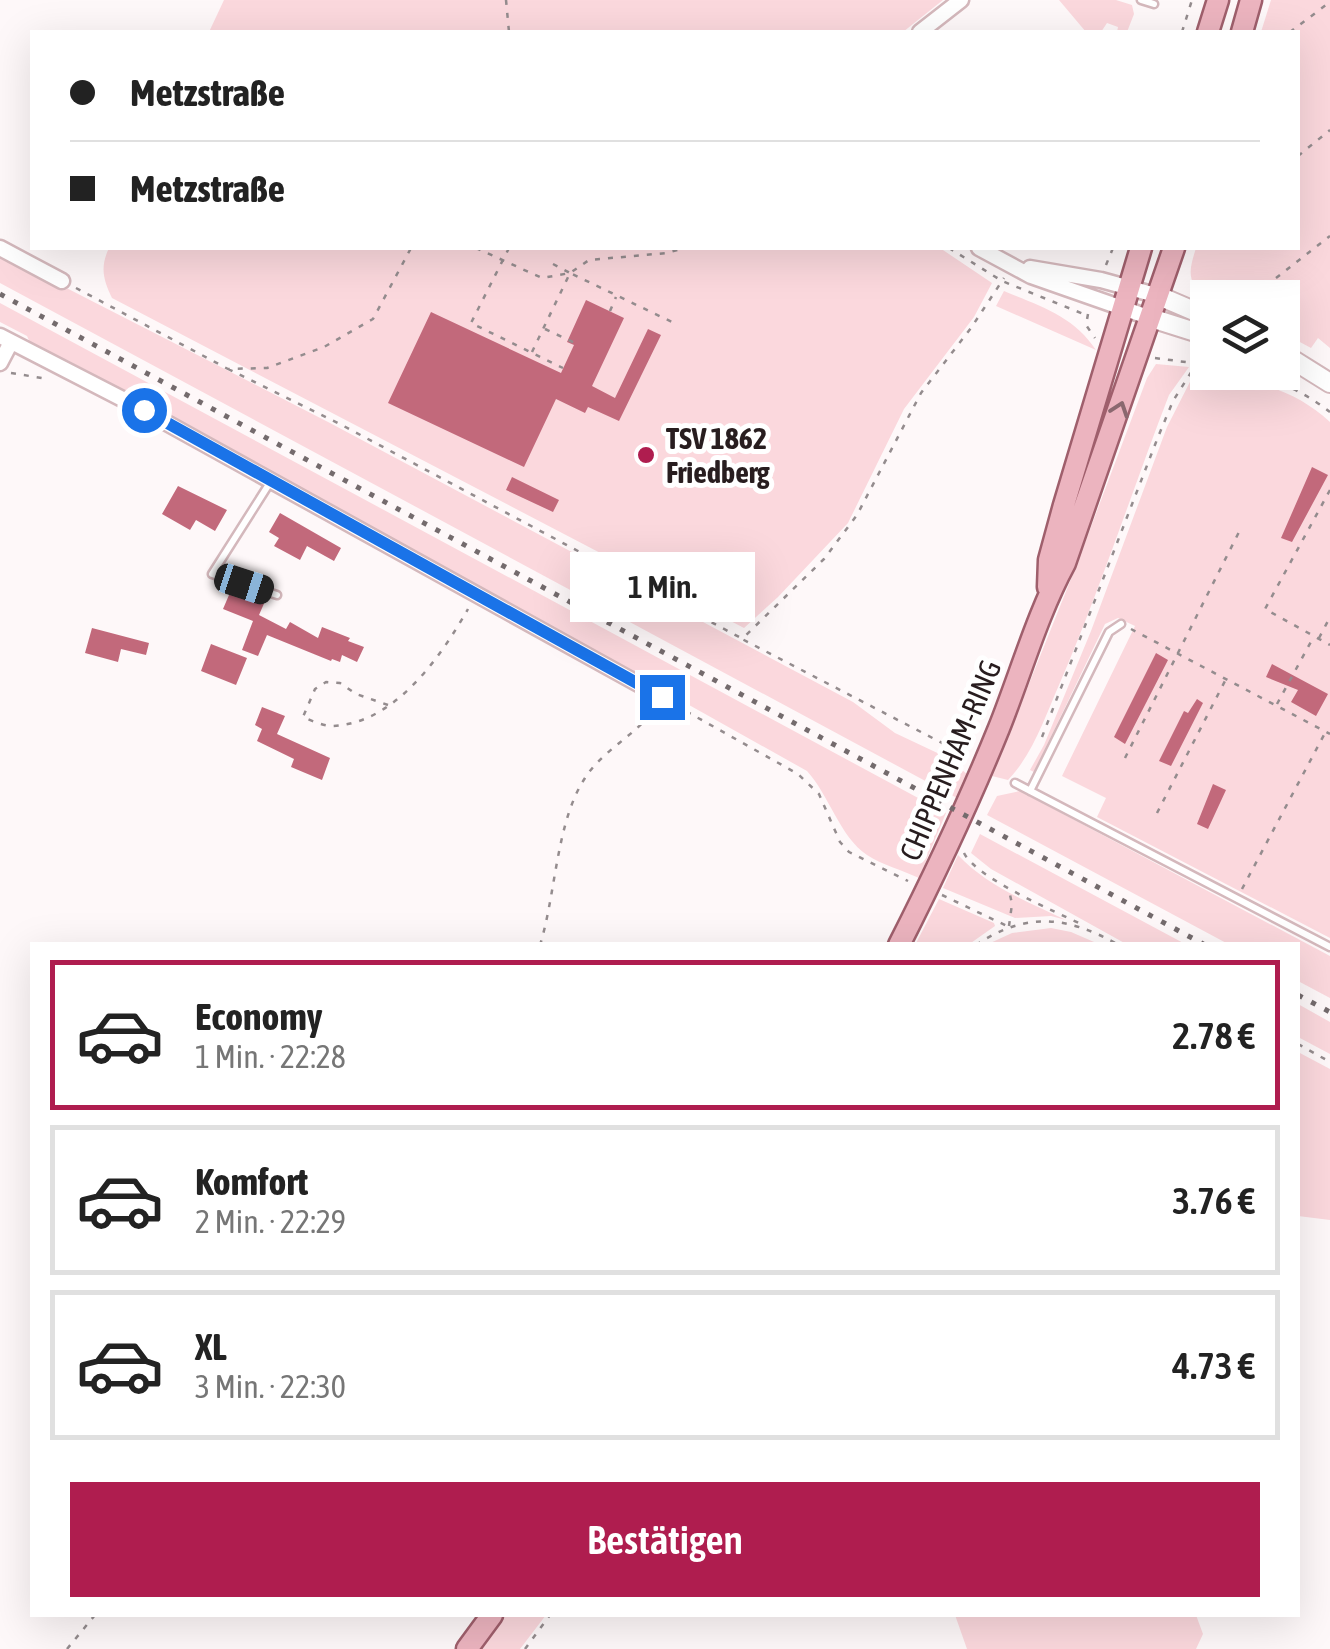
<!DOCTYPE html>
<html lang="de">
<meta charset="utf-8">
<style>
:root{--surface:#fff;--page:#f2f2f2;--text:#222;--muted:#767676;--line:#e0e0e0;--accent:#af1d4f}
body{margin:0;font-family:"Asap Condensed",sans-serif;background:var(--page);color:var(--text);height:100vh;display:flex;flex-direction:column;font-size:38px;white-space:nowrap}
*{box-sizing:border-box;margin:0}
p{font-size:32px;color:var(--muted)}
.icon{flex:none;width:55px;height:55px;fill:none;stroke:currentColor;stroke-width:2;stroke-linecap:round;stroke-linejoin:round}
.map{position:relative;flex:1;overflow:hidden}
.drawer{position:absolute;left:30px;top:942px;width:1270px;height:675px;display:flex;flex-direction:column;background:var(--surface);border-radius:0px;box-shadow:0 10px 40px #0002}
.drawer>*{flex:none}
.guide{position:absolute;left:30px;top:30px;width:1270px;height:220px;border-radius:0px;box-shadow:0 10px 40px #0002;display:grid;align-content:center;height:220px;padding:0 40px;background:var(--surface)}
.fabs{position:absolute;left:1190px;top:280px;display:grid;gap:20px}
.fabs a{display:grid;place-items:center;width:110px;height:110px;border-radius:0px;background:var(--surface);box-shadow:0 10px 40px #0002;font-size:50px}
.end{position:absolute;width:45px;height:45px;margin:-22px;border:12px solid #1a73e8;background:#fff;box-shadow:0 0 0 5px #fff}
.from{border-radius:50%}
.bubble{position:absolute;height:70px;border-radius:0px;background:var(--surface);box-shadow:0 10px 40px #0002;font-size:32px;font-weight:600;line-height:70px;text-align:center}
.car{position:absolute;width:30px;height:60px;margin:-30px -15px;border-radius:12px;box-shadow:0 0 8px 2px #0007;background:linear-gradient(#222 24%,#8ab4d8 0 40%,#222 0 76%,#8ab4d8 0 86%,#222 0)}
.guide b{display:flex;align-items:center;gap:35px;height:95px;font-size:38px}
.guide b+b{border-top:2px solid var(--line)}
.guide i{width:25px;height:25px;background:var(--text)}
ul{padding:18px 0 0;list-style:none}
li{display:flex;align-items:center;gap:30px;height:150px;margin:0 20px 15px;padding:0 20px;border:5px solid var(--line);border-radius:0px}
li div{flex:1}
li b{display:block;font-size:38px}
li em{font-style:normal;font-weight:600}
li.current{border-color:var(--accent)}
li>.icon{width:90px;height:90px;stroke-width:1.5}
.button{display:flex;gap:20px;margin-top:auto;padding:20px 40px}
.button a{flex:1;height:115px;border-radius:0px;background:var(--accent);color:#fff;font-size:40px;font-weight:600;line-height:115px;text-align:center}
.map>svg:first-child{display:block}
</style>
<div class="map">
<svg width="1330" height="1649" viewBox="0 0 1330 1649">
<rect width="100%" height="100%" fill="#fef8f9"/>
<path fill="#fbd8dd" d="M224,0H943L903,32H209Z
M1059,0H1116L1132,5L1134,14L1127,32H1117L1118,27L1107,23L1101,32H1086Z
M1271,0H1330V348L1318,338L1311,348L1283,333L1282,298H1208L1207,300C1187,282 1188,273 1196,248H1298V32H1261Z
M109,248H940L992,283L974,317L904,409L848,523L778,597L744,628L112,298C103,279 100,267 109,248Z
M0,254L330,423L853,702L895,733L948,758L968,775L957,798L0,283Z
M1004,291C1040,306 1074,316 1096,350L996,306Z
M0,303L946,813L919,878C902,870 882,865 867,855C840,837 829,795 807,771L202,432L67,360L33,349L27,336L0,322Z
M1156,364L1189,367L1169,395C1132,491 1100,590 1059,685C1045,717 1033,754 1008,780L992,776L1077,564L1147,378Z
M1196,370C1246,379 1291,386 1330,422V938L1097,817L1106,798L1062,776L1135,626L1118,618L1105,624L1034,772L1030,770L1044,745L1091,631L1167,427Z
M1020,791L1330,956V998L1298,981V945H1230L987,815L997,796Z
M980,834L1187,945H1128L991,869L971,853Z
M958,855C987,886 1028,902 1066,920L1051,916L1015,918L943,888Z
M939,899L994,923L995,926L968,945H915Z
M1051,928L1071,932L1101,945H986L1012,933Z
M1298,1004L1330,1022V1054L1298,1037Z
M1298,1052L1330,1069V1220L1298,1216Z
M504,1615H546L520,1649H478Z
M955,1615H1196L1203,1634L1196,1649H967Z"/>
<path fill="#c2697b" d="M586,300L624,318L592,386L615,398L648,329L661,335L619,421L588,407L585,413L556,399L524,467L388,403L431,312L561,373L574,345L567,342Z
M1312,467L1328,475L1292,542L1281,538Z
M512,477L559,500L553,512L506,490Z
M178,486L227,510L215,531L196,520L190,530L162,514Z
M280,513L341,548L334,561L307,546L300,560L274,546L279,538L269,532Z
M232,588L266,599L259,615L286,629L290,622L318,638L322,627L350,638L348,641L364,647L357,662L342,655L340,662L332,659L331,661L267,635L258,656L242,650L253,621L223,609Z
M92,628L149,643L146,655L121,649L118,662L85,653Z
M211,644L247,658L236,685L201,671Z
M1156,653L1168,660L1125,744L1114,737Z
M1272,664L1328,694L1316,716L1291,702L1298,690L1266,677Z
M1197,699L1203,703L1171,766L1159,761L1184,711L1188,713Z
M262,707L285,716L277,734L330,758L322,780L291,767L294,759L257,741L262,729L255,725Z
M1213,784L1226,790L1208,829L1197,824Z"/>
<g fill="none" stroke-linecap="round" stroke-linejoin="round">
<g stroke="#d4b8bc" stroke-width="11">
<path id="service" d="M1141,0L1154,4
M271,481L212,574L277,595
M1015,783L1330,947
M1030,791L1109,632L1121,624"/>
</g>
<g stroke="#d4b8bc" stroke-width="19">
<path id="minor" d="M920,32L961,0
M0,248L62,281
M979,248L1031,276L1151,318
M1030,268L1101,280L1159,296
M0,336L136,406L662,697
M0,363L11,342"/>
</g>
<g stroke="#d4b8bc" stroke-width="22">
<path id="tertiary" d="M1159,296L1208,317
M1151,318L1208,336
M1282,353L1330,383"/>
</g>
<g stroke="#9f5f6c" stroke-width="25">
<path id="primary" d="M1208,32L1218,0
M1242,32L1251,0
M1048,587L1049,560L1064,505L1141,248
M899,945C935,874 969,802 999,728C1021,673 1037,615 1065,563L1174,248
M467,1649L492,1615"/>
</g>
<path stroke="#948c8e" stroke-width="2.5" stroke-dasharray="5 8" stroke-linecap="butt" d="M506,0L509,32
M1182,32L1192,0
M1290,32L1330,2
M1298,156L1330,130
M476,248L542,278L570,273L589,260L667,253L684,248
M509,248L471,323L563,368
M949,248L1002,281L1086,315
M553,264L570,273
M1106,265L1113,248
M1276,278L1330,236
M76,288L228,369L267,368L324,347L373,319L411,248
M610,311L616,297
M1088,314L1086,325L1095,338
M545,329L575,343
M532,352L570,273L672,322
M1155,358L1208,365
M228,369L338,423L741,638
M1244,372C1277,380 1303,391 1330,412
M11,373L48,379
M1330,490L1265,609L1330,645
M1131,629L1330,734
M1319,638L1330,617
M1277,704L1313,638
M388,705L356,694L340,683L326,682L315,689L303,717C312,721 323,726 333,726C395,723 440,658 468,609
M675,705L798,774L819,794L840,842L849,852L908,881
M1042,737L1158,437L1173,401L1197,363
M944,744L742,639L824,559L857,515L921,393L971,328L1004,278
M1125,758L1241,528
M1157,813L1225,681
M964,853C977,879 1057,912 1085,926
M1242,889L1325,733
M942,895L1007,926
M1009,926L1012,904L1009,890
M540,945C556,894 556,822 585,778C602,751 633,737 652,712
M976,945C1027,911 1067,916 1119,945
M1298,1044L1330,1062
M67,1649L95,1615
M525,1649L550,1615"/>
<use href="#service" stroke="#fff" stroke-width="6"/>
<use href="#minor" stroke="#fff" stroke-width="14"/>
<use href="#tertiary" stroke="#fff" stroke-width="18"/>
<use href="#primary" stroke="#ecb4bf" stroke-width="20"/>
<path stroke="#746b6d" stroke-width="5" stroke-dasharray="5 10" stroke-linecap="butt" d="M0,294L1205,945
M1298,995L1330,1012"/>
</g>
<defs><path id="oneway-chevron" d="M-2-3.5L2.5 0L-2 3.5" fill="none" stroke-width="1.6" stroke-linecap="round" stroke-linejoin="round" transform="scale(2.5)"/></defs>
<use stroke="#8a686f" href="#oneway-chevron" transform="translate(1120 409) rotate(-71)"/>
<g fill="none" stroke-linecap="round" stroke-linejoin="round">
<path stroke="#1a73e8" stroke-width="12" d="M144,410L662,697"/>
</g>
<circle fill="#af1d4f" stroke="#fff" stroke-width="4" cx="646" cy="455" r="10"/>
<g text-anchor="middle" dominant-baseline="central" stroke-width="10" stroke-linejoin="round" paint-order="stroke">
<g font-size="30" font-weight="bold" fill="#281d1f" stroke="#fff" text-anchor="start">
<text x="666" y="438">TSV 1862<tspan x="666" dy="34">Friedberg</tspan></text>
</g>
<g font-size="30" fill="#281d1f" stroke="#fff">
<text transform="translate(950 760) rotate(-67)">CHIPPENHAM-RING</text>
</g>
</g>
</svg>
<div class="fabs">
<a><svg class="icon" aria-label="layers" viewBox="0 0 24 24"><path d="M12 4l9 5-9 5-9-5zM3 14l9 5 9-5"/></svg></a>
</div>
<i class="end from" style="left:144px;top:410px"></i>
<i class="end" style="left:662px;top:697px"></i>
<div class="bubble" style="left:570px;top:552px;width:185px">1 Min.</div>
<i class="car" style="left:244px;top:584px;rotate:108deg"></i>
<div class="guide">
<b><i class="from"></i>Metzstraße</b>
<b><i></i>Metzstraße</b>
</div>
<section class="drawer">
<ul>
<li class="current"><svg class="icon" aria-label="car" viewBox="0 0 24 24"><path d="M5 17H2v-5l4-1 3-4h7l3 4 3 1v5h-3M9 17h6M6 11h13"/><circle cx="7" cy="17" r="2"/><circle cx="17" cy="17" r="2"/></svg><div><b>Economy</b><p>1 Min. · 22:28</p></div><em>2.78 €</em></li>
<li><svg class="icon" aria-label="car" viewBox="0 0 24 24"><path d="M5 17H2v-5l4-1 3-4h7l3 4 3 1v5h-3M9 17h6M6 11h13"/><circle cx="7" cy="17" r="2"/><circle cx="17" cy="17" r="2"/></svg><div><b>Komfort</b><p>2 Min. · 22:29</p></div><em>3.76 €</em></li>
<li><svg class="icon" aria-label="car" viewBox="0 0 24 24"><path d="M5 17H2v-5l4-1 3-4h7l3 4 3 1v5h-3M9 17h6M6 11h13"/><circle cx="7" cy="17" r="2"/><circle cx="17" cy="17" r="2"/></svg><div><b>XL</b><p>3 Min. · 22:30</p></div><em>4.73 €</em></li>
</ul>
<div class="button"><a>Bestätigen</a></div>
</section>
</div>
